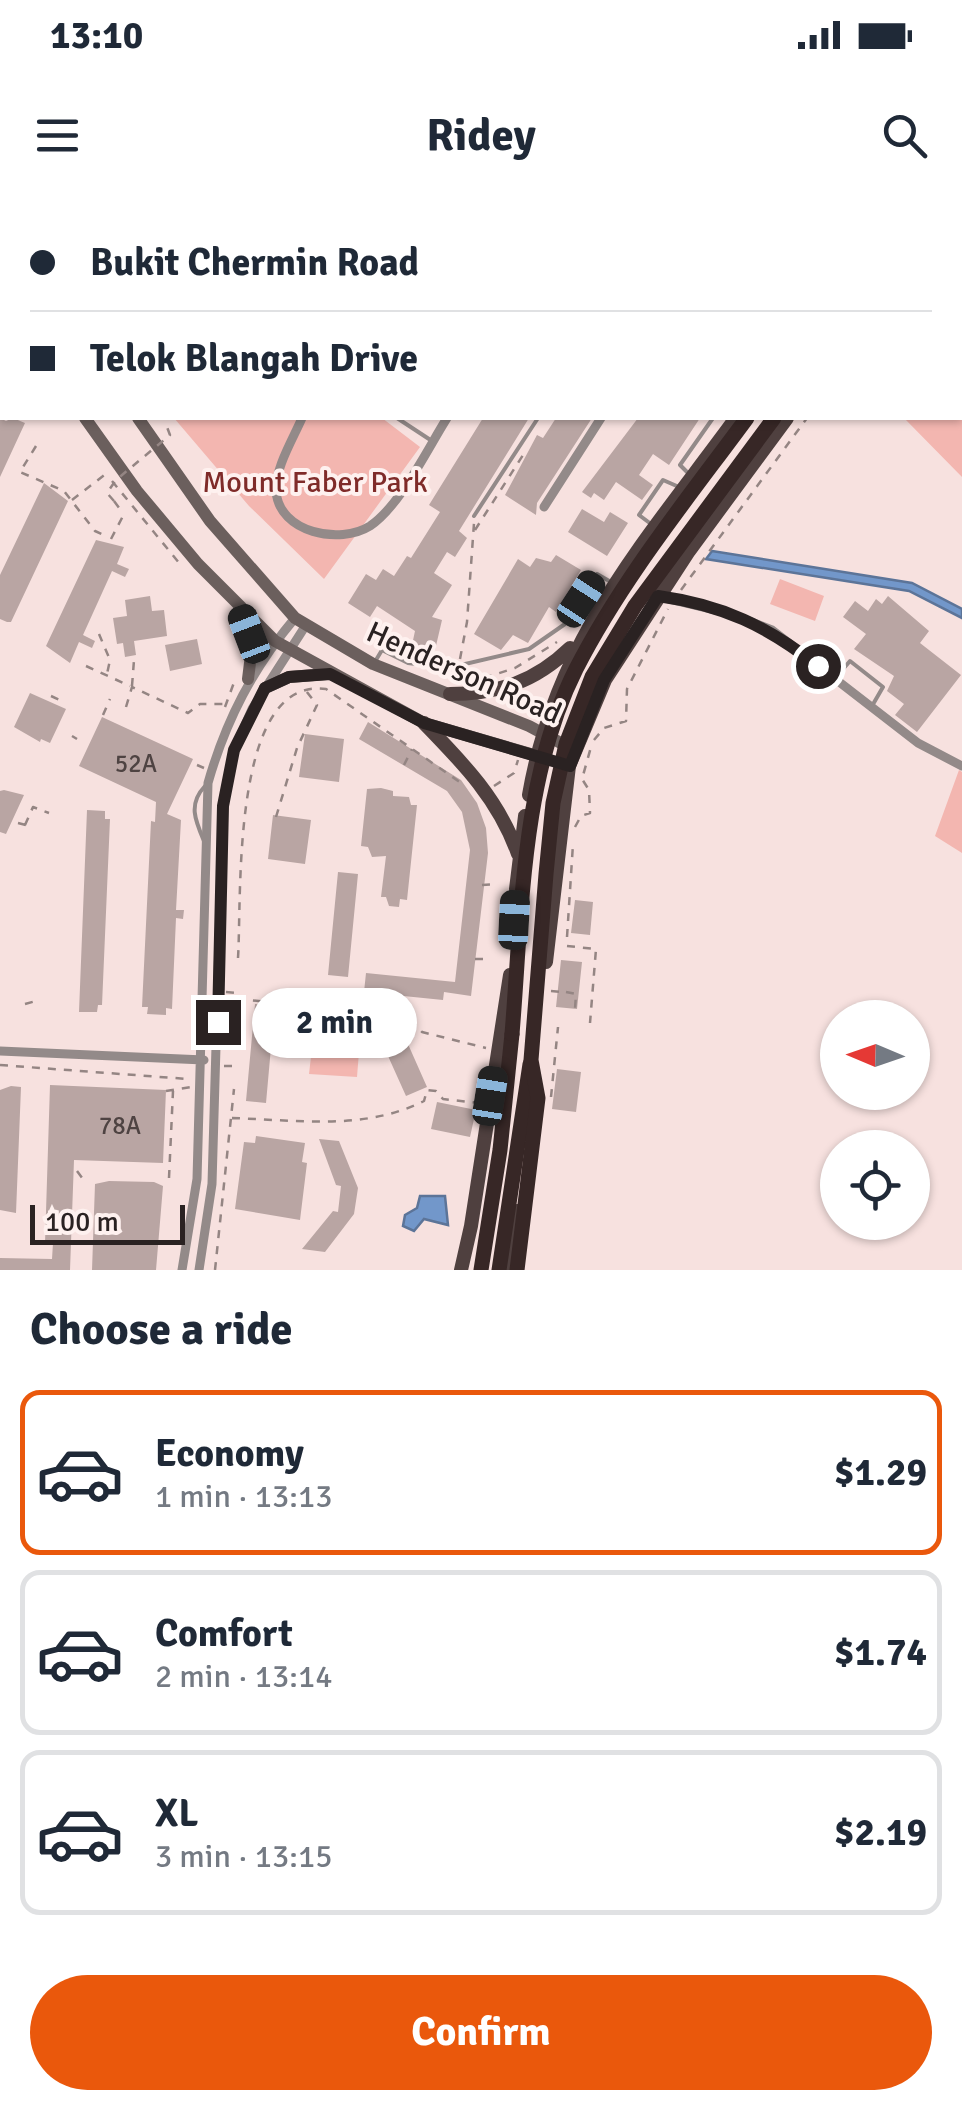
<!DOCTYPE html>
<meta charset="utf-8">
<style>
:root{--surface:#fff;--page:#f2f2f3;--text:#1f2937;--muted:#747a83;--line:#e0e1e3;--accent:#ea580c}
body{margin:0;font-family:Signika,sans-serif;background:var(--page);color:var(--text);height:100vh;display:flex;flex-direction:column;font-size:38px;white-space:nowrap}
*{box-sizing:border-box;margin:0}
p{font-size:32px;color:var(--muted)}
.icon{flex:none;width:55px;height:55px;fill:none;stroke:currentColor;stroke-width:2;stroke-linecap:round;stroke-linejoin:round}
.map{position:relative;height:1070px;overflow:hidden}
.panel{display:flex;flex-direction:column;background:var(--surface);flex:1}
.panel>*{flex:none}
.top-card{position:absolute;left:0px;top:0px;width:962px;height:220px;box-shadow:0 2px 8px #0004;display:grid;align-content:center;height:220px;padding:0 30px;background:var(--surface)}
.needle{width:65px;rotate:272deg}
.buttons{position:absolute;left:820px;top:800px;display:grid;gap:20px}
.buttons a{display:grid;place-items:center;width:110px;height:110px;border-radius:50%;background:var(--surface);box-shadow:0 2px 8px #0004;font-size:50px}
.scale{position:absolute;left:30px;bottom:25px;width:155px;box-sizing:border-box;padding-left:10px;border:5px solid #2a2222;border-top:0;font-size:28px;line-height:35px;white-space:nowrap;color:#2a2222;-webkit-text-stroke:8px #fef1ef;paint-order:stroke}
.end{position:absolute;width:45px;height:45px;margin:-22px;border:12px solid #2a2222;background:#fff;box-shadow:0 0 0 5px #fff}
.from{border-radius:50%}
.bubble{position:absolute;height:70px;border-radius:35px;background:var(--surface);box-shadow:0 2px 8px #0004;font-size:32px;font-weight:700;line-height:70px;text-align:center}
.car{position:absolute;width:30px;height:60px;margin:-30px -15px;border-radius:12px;box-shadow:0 0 8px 2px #0007;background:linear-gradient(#222 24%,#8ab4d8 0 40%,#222 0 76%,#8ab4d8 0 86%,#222 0)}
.top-card b{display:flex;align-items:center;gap:35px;height:95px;font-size:38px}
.top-card b+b{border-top:2px solid var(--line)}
.top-card i{width:25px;height:25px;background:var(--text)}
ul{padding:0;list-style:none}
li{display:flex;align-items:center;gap:30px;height:165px;margin:0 20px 15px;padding:0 10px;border:5px solid var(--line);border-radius:20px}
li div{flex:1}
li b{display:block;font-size:38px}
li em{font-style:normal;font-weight:700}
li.active{border-color:var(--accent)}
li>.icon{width:90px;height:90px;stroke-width:1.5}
h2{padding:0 30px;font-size:45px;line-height:120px}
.primary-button{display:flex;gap:20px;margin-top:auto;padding:20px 30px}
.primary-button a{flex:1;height:115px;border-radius:60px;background:var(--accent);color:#fff;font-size:40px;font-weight:700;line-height:115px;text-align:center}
.status{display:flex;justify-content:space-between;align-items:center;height:70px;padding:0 50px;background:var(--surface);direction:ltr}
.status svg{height:28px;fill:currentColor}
header{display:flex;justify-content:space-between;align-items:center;height:130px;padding:0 30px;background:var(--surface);font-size:45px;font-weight:700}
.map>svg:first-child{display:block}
</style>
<div class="status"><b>13:10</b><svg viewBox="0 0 49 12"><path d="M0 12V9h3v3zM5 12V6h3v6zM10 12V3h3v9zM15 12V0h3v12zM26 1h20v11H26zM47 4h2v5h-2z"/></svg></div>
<header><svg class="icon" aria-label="menu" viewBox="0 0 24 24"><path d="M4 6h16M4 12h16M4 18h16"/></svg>Ridey<svg class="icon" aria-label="search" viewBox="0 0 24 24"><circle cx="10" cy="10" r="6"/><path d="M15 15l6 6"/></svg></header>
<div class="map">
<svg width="962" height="1070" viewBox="0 0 962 1070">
<rect width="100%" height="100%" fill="#f7e1df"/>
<path fill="#f3b6b0" d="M0,0H582L2,2V17Z
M960,33L962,35V277L904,218H960Z
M174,218H382L420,247L324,379L249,306Z
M780,379L824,396L815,421L770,404Z
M959,570L962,572V653L935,636Z
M312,848L359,852L357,877L309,874Z"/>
<path fill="#7297ca" stroke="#5c7498" stroke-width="2.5" d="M712,351L912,383L962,409V418L909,391L706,359Z
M420,996H445L448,1025L424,1019L414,1031L403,1026L405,1015L417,1008Z"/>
<path fill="#b9a5a3" d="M0,218L6,221L13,218L25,223L0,277Z
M483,218H529L459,331L467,338L455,357L447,352L434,373L452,385L432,417L442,420L435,450L412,445L415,431L377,406L370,417L348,403L366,374L376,380L383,369L394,376L407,356L411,358L440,312L429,305Z
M556,218H592L537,303L536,315L505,295L537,235L543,238Z
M638,218H700L669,265L653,254L639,275L653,285L642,300L616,282L604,300L594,293L591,298L582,292Z
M44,283L68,301L11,422H7L0,419V375Z
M582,309L604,322L610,312L628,323L607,356L568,332Z
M96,340L124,347L117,364L129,369L125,377L112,371L83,435L95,441L92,448L79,442L70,463L46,446Z
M556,355L581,370L556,412L549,407L528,443L513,435L501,450L474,434L518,359L530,367L536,358L551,362Z
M150,396L152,411L164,410L167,436L134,441L136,455L125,457L123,443L117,444L113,418L127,416L125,400Z
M888,396L929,431L920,443L961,475L917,532L895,515L904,504L887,491L894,476L854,449L866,434L843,417L855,401L868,411L876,399L882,404Z
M197,439L202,464L170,471L165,445Z
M30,493L66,509L50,543L41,539L40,542L14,527Z
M102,517L193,559L167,614L181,620L176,710H184L183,719L176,718L172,809L166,808V815L147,814L148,807H142L151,621L155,622L156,602L79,566Z
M368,522L461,580L477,603L486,628L488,653L471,796L444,792L443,800L364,792L366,773L455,782L470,650L462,612L447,591L359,539Z
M305,534L344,539L339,582L299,577Z
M381,588L393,591V596L409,597L411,605H417L407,700L400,699L399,707L389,706L386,697H381L386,656L372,657L368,647L361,646L367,589Z
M4,590L24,595L6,634L0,632V591Z
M87,610L105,611V619H110L102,805H98L97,812H79Z
M273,615L311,620L305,664L268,659Z
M338,672L358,674L348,777L328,775Z
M575,700L593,702L590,735L571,733Z
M561,760L582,762L577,809L556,807Z
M255,804L396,817L427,887L406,896L379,836L273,825L266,903L246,901Z
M557,869L581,872L576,912L552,909Z
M50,885L166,890L163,963L74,960L70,1070H0V1058L52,1059L53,1043H45Z
M11,886L21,887L16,1013L0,1010V890Z
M437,902L476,910L470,937L431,929Z
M256,936L305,943L302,962L307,963L300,1020L235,1009L244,942L255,943Z
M319,939L339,941L358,988L354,1014L325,1052L302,1049L333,1011L338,1012L341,986L336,985Z
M109,981L154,982L163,986L156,1070H92L95,984Z"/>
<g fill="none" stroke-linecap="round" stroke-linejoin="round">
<path stroke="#948583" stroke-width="2.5" stroke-dasharray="8 8" stroke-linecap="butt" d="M611,2H626
M867,2L869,0
M36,246L20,272L64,291L95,331L108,337
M112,281L180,364
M72,300L107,273
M114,301L123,313
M475,330L525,252
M111,339L124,314
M681,390L807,218
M99,434L110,460L107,474
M460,459L467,422L474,323
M86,466L130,486
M484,478L515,468L557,442
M132,486L134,460
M524,494L531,515
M51,496L62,501
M126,507L132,487L188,513L200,504H226
M225,507L236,477
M103,515L110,499
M72,536L77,539
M594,540L604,528L626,521L627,489L668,409
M197,565L204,568
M404,565L412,549
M494,586L514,573L518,560
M276,617L297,548L317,505L303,487
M18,623L30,626
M25,625L33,607L49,613
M575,627L581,616L590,613L589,590L582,579L591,547
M482,685L495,684
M567,737L573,644
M567,746L596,749L590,823
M238,758C242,697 230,476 326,489L464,585
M475,759H491
M551,791L562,792
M226,792L237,793
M566,792L576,794L575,809
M237,799L406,815L422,832L486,848
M25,804L36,801
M225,822L236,823
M0,865L188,879
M224,866H235
M166,891L192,887
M551,897L558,827
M232,918C297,920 364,931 424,901L427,890L436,891L443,899L479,903
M77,971L86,983
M169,978L173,891
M215,1070L234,889"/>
<path stroke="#938a89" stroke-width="4" d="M161,2V0
M397,218L432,241
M689,274L680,265L713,218
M474,316L538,218
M651,324L639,315L663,280L679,287
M376,460L382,450L408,463L448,468L529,449L565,424L597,374L611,382
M837,476L850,461L883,487L872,506
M204,641C195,620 188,604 205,586"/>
<path stroke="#938a89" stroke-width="9" d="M182,0L185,2
M365,0V2
M650,0L654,2
M592,2L593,0
M744,2L746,0
M302,218C293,239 275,268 276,291C279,333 340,345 370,326C400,306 428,248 447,218
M544,307L601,218
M657,396L728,413L772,430L918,543L962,566
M0,851L204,860
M182,1070L197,979L208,583C226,520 253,468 295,418
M199,1070L212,984L223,606L234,550L252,509L306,425"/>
<path stroke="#6b5f5d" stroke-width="12" d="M0,27L2,30
M0,96L2,100
M85,218L137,291L198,364L275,441L424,523L548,559
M138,218L210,321L295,418L373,464L529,526L572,549
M241,413L252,447L248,479
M265,488L289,477L327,474"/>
<path stroke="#4f403f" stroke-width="14" d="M882,2L884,0
M935,2L937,0
M450,494C498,494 535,482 570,448
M424,523C464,564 499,600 518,654
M529,595C556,438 646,341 736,218
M516,689L525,616
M546,762L569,566L605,480L689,351L787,218
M461,1070L471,1026L510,775
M508,1070L517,1011"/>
<path stroke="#372726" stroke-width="15" d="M900,2L902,0
M921,2L923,0
M481,1070L500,950L512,834
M499,1070L530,864"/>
<path stroke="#948583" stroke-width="2.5" stroke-dasharray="8 8" stroke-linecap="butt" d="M114,301L107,293L116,280L170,235L167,227"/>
<path stroke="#372726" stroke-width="15" d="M512,834C522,715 521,578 576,469C622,379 688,298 747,218
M517,1070L538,898L531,860L546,674L553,603L566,544L592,477L635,406L774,218"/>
</g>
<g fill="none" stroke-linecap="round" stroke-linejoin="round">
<path stroke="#2a2222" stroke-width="12" d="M218,822L223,606L234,550L265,488L289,477L330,474L424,523L570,566L604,480L658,396C723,405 767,426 818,466"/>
</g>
<g text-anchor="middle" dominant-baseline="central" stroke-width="8" stroke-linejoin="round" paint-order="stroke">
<g font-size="25" fill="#4e4342">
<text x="136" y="563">52A</text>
<text x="120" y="925">78A</text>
</g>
<g font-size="30" fill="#7f2b29" stroke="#fef1ef">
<text x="315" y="282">Mount Faber Park</text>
</g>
<g font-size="30" fill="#2a2222" stroke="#fef1ef">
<text transform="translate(464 473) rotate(24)">Henderson Road</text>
</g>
</g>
</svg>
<div class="buttons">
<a><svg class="needle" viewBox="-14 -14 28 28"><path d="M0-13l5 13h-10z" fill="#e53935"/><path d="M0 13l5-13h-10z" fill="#747a83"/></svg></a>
<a><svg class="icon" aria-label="locate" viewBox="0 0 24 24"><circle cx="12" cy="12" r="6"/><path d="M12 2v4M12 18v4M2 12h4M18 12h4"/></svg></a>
</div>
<div class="scale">100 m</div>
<i class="end from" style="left:818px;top:466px"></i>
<i class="end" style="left:218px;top:822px"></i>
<div class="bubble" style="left:252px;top:788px;width:165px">2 min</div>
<i class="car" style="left:581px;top:399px;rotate:33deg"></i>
<i class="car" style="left:249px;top:434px;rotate:339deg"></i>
<i class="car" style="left:514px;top:720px;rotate:3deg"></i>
<i class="car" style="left:490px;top:896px;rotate:9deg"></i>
<div class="top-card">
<b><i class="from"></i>Bukit Chermin Road</b>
<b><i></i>Telok Blangah Drive</b>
</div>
</div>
<section class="panel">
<h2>Choose a ride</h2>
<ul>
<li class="active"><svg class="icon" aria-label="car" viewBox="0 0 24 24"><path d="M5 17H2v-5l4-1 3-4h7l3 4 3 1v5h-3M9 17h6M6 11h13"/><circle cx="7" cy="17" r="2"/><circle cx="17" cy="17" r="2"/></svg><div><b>Economy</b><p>1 min · 13:13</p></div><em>$1.29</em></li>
<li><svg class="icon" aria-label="car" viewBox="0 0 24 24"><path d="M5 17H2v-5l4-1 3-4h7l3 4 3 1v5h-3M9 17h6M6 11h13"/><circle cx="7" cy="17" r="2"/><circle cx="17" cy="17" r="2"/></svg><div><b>Comfort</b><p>2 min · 13:14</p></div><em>$1.74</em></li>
<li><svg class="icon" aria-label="car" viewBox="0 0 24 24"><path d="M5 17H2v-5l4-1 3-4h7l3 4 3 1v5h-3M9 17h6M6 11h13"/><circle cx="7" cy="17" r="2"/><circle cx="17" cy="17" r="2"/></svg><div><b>XL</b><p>3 min · 13:15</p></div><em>$2.19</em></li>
</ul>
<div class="primary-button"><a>Confirm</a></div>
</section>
